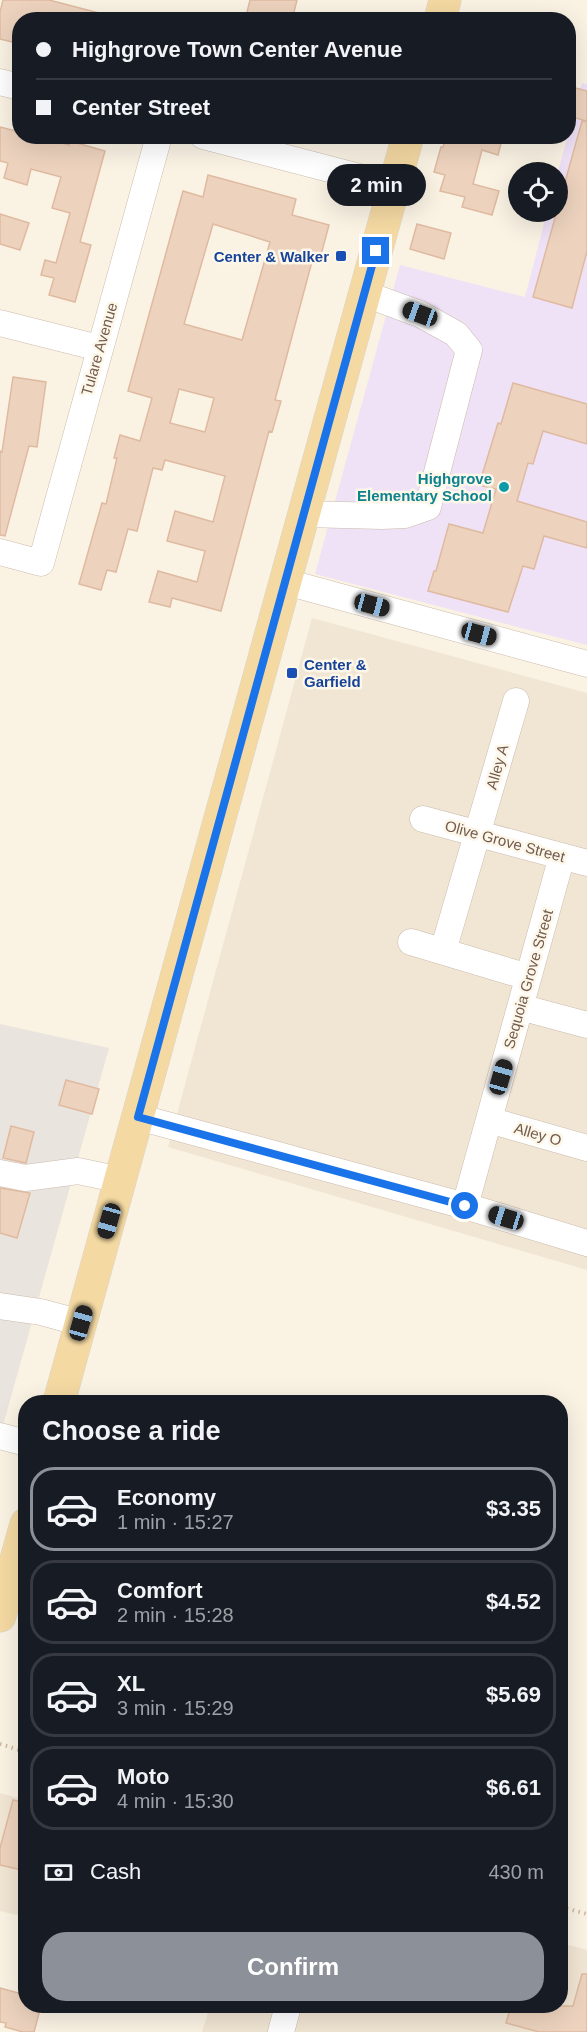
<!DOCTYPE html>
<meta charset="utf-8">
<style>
:root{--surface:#171b24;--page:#242831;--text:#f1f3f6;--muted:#9ea1a6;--line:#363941;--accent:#8c9099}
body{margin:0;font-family:Helvetica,sans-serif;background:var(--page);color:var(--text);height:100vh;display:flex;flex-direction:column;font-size:22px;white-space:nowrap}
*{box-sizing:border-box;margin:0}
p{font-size:20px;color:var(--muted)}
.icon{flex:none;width:33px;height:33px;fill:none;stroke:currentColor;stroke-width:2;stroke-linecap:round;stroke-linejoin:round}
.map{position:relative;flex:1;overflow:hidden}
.sheet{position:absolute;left:18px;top:1395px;width:550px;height:618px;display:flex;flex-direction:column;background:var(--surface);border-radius:24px;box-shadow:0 6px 24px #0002}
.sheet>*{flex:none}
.guide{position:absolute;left:12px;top:12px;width:564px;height:132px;border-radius:24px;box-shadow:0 6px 24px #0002;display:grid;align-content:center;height:132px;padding:0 24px;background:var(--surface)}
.tools{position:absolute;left:508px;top:162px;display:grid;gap:12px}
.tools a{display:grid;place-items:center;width:60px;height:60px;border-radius:50%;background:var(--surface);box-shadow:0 6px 24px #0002;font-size:30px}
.end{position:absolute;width:27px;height:27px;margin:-14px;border:8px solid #1a73e8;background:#fff;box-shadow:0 0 0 3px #fff}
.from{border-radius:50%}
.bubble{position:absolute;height:42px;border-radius:21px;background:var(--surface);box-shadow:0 6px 24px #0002;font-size:20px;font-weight:600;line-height:42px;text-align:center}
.car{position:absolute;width:18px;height:36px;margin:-18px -9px;border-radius:8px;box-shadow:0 0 4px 2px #0007;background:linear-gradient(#222 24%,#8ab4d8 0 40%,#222 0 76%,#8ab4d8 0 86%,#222 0)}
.guide b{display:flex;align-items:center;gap:21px;height:57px;font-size:22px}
.guide b+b{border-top:2px solid var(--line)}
.guide i{width:15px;height:15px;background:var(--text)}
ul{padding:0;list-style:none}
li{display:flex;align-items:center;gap:18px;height:84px;margin:0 12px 9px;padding:0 12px;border:3px solid var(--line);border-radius:24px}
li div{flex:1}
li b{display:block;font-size:22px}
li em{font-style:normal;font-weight:600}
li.on{border-color:var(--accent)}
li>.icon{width:54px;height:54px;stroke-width:1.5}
h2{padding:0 24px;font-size:27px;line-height:72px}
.pay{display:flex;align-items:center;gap:15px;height:66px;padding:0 24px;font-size:22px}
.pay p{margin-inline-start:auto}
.action{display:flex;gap:12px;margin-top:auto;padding:12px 24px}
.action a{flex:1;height:69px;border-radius:24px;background:var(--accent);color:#fff;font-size:24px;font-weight:600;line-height:69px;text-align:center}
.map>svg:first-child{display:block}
</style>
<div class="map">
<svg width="587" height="2032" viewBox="0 0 587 2032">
<rect width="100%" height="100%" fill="#faf3e4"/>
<path fill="#f1e5d3" d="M312,618L587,693V1270L168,1147Z
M0,1793L25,1800V1917L0,1911Z
M561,1943L587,1950V2032H202L210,2006H561Z"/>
<path fill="#eae4de" d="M0,1024L109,1048L0,1436Z"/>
<path fill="#efe1f6" d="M582,83L587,84V645L315,574L400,265L525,297L547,212H558V172Z"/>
<path fill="#edd3be" stroke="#dfbaa0" stroke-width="1.5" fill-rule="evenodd" d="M3,0H49L103,14L102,20H20V44L0,39V12Z
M250,0H297L292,20H245Z
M568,86L587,91V121L568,116Z
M582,121L587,122V251L572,308L533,297Z
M0,127L20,132V136H36L69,145L70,141L105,151L80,242L91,245L75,302L49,295L54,278L41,275L45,260L56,263L70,213L52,208L61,177L31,169L27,185L4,178L8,163L0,161Z
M446,136H503L498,155L482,150L473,184L499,191L492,215L462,207L465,197L440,191L445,175L434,172L441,147H443Z
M208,175L296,199L292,215L329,225L321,255L314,254L275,400L281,401L272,432L269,431L221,611L172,598L170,607L149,602L158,571L197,582L205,551L167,541L175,511L213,522L225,476L165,460L162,470L153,468L137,531L128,529L116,572L107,570L101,590L79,584L102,503L106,504L117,458H114L120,435L140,441L152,398L128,391L183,191L203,197ZM213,224L270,242L242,340L184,324ZM179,389L214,398L205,432L170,423Z
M0,214L29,223L20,250L0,244Z
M417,224L451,233L444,259L410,249Z
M13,377L46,382L37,447L29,446L5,536L0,535V451L2,452Z
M513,383L587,404V444L543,431L533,464L528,463L517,501L587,522V548L544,536L534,569L523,566L508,612L428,591L434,571H436L449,524L483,533L496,489L479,485L498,423L501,424Z
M66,1080L99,1089L92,1114L59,1105Z
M11,1126L34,1132L26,1163L3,1158Z
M0,1188L30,1193L17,1238L0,1233Z
M13,1800L26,1803V1871L0,1865V1848Z
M582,1974H587V2032H539L506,2023L511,2006H573Z
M0,1988L26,1995V2006H41L34,2032H23L5,2027L6,2023L0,2022Z"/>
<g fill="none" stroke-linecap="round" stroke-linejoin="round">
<g stroke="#cbbbac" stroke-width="27">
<path id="minor" d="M0,82L20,87
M203,136L394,186
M0,323L99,348
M304,514L382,516L405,515L428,507L469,350L456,334L420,314L365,294
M0,552L41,563L159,136
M286,582L587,664
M423,819L587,863
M411,942L528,977
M443,951L516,701
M520,1007L587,1025
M138,1117L465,1206L587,1243
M489,1120L587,1148
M0,1173L25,1178L78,1171L121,1180
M465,1206L562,856
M0,1306L41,1312L81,1323
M0,1436L26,1443
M281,2032L288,2006"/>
</g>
<g stroke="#dad4d0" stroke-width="33">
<path id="major" d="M440,20L445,0
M59,1402L408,136
M0,1616L26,1524"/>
</g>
<path stroke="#d2b6a1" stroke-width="4" stroke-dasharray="1.5 4.5" stroke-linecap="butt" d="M0,1744L26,1752
M561,1907L587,1914"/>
<use href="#minor" stroke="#fff" stroke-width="26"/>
<use href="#major" stroke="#f4d9a2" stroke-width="32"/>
</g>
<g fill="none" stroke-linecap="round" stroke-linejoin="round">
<path stroke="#1a73e8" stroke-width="8" d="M376,251L138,1117L465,1206"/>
</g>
<g fill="#1a4fb4" stroke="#fdf7ea" stroke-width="2">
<rect x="335" y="250" width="12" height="12" rx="3"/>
<rect x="286" y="667" width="12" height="12" rx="3"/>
</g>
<circle fill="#0f9aa8" stroke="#fdf7ea" stroke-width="2" cx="504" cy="487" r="6"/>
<g text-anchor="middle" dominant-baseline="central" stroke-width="5" stroke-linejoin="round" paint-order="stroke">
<g font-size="15" font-weight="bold" fill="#164399" stroke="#fdf7ea" text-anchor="end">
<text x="329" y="256">Center &amp; Walker</text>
<text x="304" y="664" text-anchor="start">Center &amp;<tspan x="304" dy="17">Garfield</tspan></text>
</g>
<g font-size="15" fill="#715a4c" stroke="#fdf7ea">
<text transform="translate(99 349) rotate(-74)">Tulare Avenue</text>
<text transform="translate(497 767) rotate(-74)">Alley A</text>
<text transform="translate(505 841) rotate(15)">Olive Grove Street</text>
<text transform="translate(528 979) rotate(-74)">Sequoia Grove Street</text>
<text transform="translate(538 1134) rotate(16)">Alley O</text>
</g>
<g font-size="15" font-weight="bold" fill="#0d838f" stroke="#fdf7ea" text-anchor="end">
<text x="492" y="478">Highgrove<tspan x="492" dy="17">Elementary School</tspan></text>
</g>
</g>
</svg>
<div class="tools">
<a><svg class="icon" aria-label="locate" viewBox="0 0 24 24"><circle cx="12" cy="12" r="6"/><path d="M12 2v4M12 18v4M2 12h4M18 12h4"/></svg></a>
</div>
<i class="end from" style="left:465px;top:1206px"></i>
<i class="end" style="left:376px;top:251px"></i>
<div class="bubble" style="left:327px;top:164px;width:99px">2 min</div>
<i class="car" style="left:420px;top:314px;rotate:290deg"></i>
<i class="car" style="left:372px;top:605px;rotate:105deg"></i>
<i class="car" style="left:479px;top:634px;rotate:105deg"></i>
<i class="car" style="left:501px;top:1077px;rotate:16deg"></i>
<i class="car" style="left:506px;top:1218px;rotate:287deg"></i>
<i class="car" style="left:109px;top:1221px;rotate:196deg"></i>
<i class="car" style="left:81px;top:1323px;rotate:16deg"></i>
<div class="guide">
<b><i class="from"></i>Highgrove Town Center Avenue</b>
<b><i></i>Center Street</b>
</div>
<section class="sheet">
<h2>Choose a ride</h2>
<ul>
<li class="on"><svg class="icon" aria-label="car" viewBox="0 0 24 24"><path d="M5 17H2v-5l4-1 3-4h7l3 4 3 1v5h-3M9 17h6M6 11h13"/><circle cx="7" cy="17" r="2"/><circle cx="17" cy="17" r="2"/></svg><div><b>Economy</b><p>1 min · 15:27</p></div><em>$3.35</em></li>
<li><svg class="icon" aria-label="car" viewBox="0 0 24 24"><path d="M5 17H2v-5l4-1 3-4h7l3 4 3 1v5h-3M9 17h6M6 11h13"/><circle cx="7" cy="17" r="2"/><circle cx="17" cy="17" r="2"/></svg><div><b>Comfort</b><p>2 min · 15:28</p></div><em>$4.52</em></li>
<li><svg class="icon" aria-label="car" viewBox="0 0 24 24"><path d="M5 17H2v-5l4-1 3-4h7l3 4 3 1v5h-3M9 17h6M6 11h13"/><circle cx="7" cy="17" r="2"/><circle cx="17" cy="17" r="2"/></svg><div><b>XL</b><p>3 min · 15:29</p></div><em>$5.69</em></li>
<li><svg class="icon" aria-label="car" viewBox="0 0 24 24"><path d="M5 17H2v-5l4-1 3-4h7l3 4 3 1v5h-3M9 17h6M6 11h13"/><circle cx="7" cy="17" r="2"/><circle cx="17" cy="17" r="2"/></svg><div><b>Moto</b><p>4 min · 15:30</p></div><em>$6.61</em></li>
</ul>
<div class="pay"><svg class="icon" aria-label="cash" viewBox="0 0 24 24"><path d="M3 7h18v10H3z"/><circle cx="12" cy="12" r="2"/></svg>Cash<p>430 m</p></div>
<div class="action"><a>Confirm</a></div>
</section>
</div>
